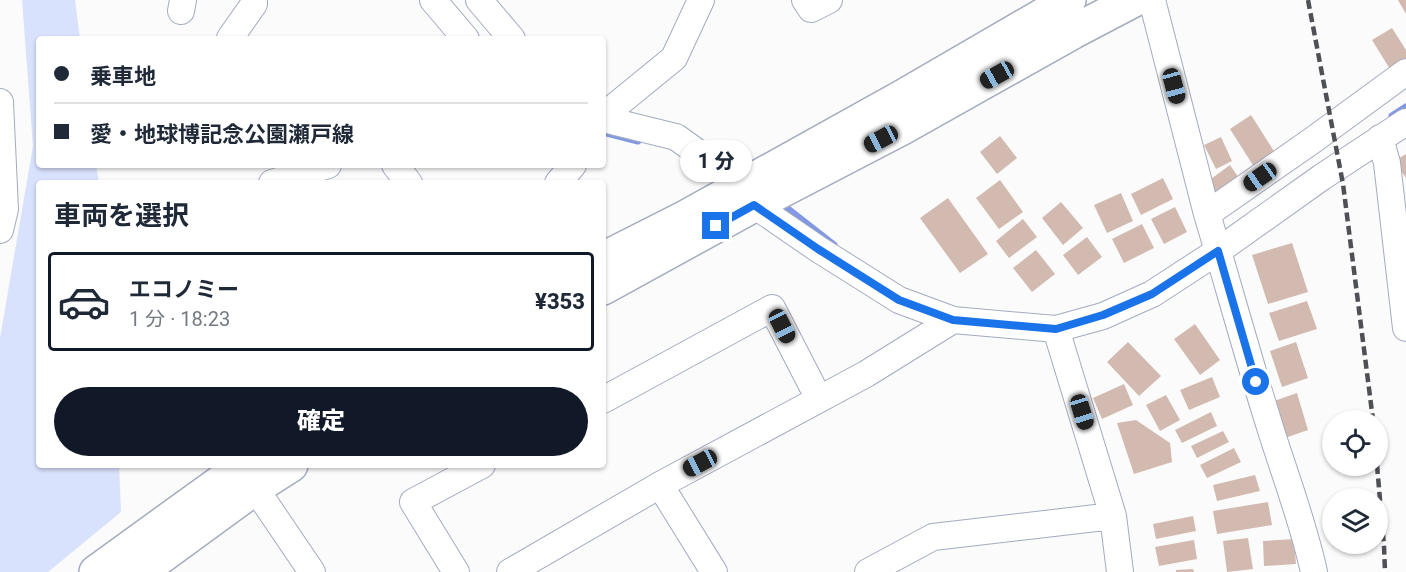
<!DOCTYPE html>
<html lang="ja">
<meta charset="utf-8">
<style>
:root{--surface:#fff;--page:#f2f2f3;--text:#1f2937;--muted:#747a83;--line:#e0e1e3;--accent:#111827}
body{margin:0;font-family:Roboto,"Noto Sans JP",sans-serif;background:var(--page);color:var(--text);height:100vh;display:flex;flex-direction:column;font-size:22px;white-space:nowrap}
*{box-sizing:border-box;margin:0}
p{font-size:20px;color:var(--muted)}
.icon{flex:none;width:33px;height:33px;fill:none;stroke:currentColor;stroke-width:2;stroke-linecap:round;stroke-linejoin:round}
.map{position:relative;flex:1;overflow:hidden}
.panel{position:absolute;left:36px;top:180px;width:570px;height:288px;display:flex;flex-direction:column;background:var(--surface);border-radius:6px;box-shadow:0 2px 4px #0004}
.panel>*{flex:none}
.guide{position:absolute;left:36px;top:36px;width:570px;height:132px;border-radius:6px;box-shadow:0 2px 4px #0004;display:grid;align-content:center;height:132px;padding:0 18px;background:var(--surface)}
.fabs{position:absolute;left:1322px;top:410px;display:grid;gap:12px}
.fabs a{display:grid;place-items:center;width:66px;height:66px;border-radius:50%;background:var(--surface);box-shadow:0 2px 4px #0004;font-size:30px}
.end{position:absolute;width:27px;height:27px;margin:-14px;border:8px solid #1a73e8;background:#fff;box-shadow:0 0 0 3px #fff}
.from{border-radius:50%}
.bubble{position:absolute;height:42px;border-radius:21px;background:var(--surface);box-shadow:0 2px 4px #0004;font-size:20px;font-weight:800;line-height:42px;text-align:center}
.car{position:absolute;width:18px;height:36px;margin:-18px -9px;border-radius:8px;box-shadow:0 0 4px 2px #0007;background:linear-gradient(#222 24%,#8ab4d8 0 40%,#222 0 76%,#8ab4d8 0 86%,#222 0)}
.guide b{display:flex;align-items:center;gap:21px;height:57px;font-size:22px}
.guide b+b{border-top:2px solid var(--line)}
.guide i{width:15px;height:15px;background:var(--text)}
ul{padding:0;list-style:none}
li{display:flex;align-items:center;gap:18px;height:99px;margin:0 12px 9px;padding:0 6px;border:3px solid transparent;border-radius:6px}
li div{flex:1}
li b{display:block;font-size:22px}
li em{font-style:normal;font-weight:800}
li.selected{border-color:var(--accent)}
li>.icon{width:54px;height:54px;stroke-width:1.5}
h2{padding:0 18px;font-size:27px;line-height:72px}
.action{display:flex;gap:12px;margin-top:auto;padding:12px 18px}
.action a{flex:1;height:69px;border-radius:36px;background:var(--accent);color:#fff;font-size:24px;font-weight:800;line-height:69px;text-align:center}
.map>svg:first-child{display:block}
</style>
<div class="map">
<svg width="1406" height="572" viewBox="0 0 1406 572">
<rect width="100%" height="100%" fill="#fbfbfb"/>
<path fill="#d9e2fd" d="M22,0H75L80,39H39V165H96L99,183H39V465H119L121,512L48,572H0V338L33,146Z"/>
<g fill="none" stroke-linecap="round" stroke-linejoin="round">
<path stroke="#8298e4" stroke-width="7" d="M1392,116L1406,107
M603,132L638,141
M779,202L834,245"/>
</g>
<path fill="#d3bab0" d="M1398,0H1406V14Z
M1392,28L1406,50V65L1393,74L1372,40Z
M1251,115L1277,156L1256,170L1230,129Z
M1000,136L1017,158L997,174L980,152Z
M1221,137L1232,161L1216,169L1204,145Z
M1406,154V178L1394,161Z
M1230,165L1243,184L1217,202L1204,184Z
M1163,178L1173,199L1141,215L1131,194Z
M1000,180L1023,212L999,229L976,198Z
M1121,193L1133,221L1107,233L1094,205Z
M948,198L988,254L960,273L920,218Z
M1061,202L1083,228L1063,245L1042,218Z
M1175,207L1187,232L1164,244L1151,219Z
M1023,219L1037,237L1009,258L996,241Z
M1142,224L1154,248L1124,263L1112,239Z
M1087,237L1102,257L1078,275L1063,255Z
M1292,243L1308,292L1268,304L1252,255Z
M1036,250L1055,274L1032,292L1013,268Z
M1307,301L1317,329L1279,341L1269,313Z
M1195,324L1220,360L1200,375L1174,339Z
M1128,342L1161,376L1139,396L1107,362Z
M1296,342L1308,378L1282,387L1270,351Z
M1212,377L1220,397L1189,410L1180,390Z
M1124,384L1133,405L1102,419L1093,398Z
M1297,393L1308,430L1285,438L1274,401Z
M1166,395L1180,420L1160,431L1146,405Z
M1211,412L1217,426L1182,443L1175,430Z
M1136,420L1170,443L1172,462L1134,474L1117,423Z
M1223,431L1229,442L1197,458L1191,446Z
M1234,448L1241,462L1207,478L1200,465Z
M1255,475L1260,491L1217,501L1213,485Z
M1268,502L1272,525L1217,534L1213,511Z
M1193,516L1196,531L1156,539L1153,524Z
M1248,538L1253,569L1227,572L1223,541Z
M1294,539L1296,564L1264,566L1263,541Z
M1194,540L1197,559L1159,566L1155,547Z
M1193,569L1194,572H1176V570Z"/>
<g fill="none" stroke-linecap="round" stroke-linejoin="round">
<g stroke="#a4abc0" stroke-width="28">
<path id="minor" d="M433,0L466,39
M479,0L512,39
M805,0L811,9L829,0
M1152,0L1207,214
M181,11L183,0
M230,38L254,4V0
M0,102L5,209L0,230
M603,116L674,58L701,0
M603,119L676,137L743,185
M1380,138L1387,163L1406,328
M395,165L409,183
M272,183L328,165
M558,183L573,165
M754,205L818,249L899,300L953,320
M1056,329L1103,316L1152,294L1218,251L1322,177L1406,122
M603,400L772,308L819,399
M250,471L255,488L312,572
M660,485L714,572
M1113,516L1120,572
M456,572L413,502L482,465
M510,572L660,485L866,374L953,320L1056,329L1113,516L933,537L868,572
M1314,572C1303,521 1284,473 1269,424C1247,354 1228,284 1207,214L1313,140L1406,72"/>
</g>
<g stroke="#a4abc0" stroke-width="36">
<path id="major" d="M603,259L686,217L902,97L1069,0
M603,288L754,205L902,128L1073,32L1134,0
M96,572L244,465
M140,572L255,488L291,465"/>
</g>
<use href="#minor" stroke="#fff" stroke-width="26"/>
<use href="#major" stroke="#fff" stroke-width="33"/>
<path stroke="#4e5055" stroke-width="4.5" stroke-dasharray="9 4.5" stroke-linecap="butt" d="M1308,0L1343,184L1373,420
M1377,465L1384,546L1385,572"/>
</g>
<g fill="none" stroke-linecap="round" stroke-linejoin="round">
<path stroke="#1a73e8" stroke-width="8" d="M716,226L754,205L818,249L899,300L953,320L1056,329L1103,315L1152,294L1218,251L1256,382"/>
</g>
</svg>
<div class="fabs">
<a><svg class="icon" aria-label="locate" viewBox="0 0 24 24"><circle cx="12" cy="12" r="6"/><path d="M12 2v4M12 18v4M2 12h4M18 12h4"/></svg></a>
<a><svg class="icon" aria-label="layers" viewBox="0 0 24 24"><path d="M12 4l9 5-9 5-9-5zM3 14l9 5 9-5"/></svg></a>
</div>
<i class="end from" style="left:1256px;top:382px"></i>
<i class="end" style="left:716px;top:226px"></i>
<div class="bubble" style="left:680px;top:140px;width:72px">1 分</div>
<i class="car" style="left:997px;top:75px;rotate:241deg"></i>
<i class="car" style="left:1174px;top:86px;rotate:165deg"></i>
<i class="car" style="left:881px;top:139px;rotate:242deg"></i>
<i class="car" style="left:1260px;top:177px;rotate:235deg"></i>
<i class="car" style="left:782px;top:326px;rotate:153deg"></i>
<i class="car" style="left:1082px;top:412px;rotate:163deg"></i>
<i class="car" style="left:700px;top:463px;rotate:242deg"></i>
<div class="guide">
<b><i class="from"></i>乗車地</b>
<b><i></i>愛・地球博記念公園瀬戸線</b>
</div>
<section class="panel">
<h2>車両を選択</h2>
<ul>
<li class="selected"><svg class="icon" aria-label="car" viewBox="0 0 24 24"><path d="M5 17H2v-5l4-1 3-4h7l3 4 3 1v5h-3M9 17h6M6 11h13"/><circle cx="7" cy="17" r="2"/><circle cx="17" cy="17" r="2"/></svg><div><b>エコノミー</b><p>1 分 · 18:23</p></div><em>¥353</em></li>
</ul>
<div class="action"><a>確定</a></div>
</section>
</div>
